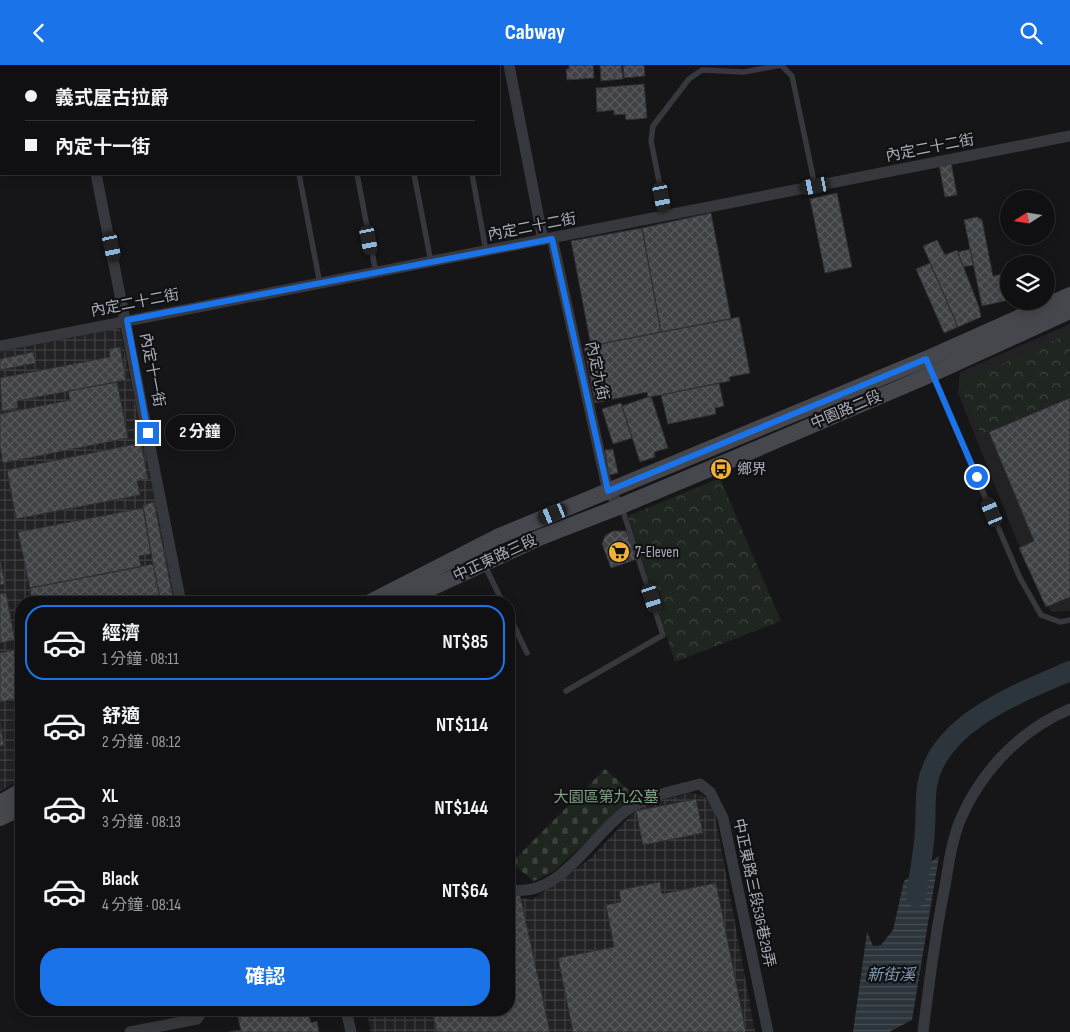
<!DOCTYPE html>
<html lang="zh-TW">
<meta charset="utf-8">
<style>
:root{--surface:#101012;--page:#1e1e20;--text:#f1f3f6;--muted:#9c9d9f;--line:#303032;--accent:#1a73e8}
body{margin:0;font-family:"Sofia Sans Condensed","Noto Sans TC",sans-serif;background:var(--page);color:var(--text);height:100vh;display:flex;flex-direction:column;font-size:19px;white-space:nowrap}
*{box-sizing:border-box;margin:0}
p{font-size:16px;color:var(--muted)}
.icon{flex:none;width:28px;height:28px;fill:none;stroke:currentColor;stroke-width:2;stroke-linecap:round;stroke-linejoin:round}
.map{position:relative;flex:1;overflow:hidden}
.sheet{position:absolute;left:15px;top:531px;width:500px;height:420px;display:flex;flex-direction:column;background:var(--surface);border-radius:20px;box-shadow:0 2px 12px #0003,0 0 0 1px var(--line)}
.sheet>*{flex:none}
.banner{position:absolute;left:0px;top:0px;width:500px;height:110px;box-shadow:0 2px 12px #0003,0 0 0 1px var(--line);display:grid;align-content:center;height:110px;padding:0 25px;background:var(--surface)}
.needle{width:32px;rotate:258deg}
.fabs{position:absolute;left:1000px;top:125px;display:grid;gap:10px}
.fabs a{display:grid;place-items:center;width:55px;height:55px;border-radius:50%;background:var(--surface);box-shadow:0 2px 12px #0003,0 0 0 1px var(--line);font-size:25px}
.end{position:absolute;width:22px;height:22px;margin:-11px;border:6px solid #1a73e8;background:#fff;box-shadow:0 0 0 2px #fff}
.from{border-radius:50%}
.bubble{position:absolute;height:35px;border-radius:18px;background:var(--surface);box-shadow:0 2px 12px #0003,0 0 0 1px var(--line);font-size:16px;font-weight:700;line-height:35px;text-align:center}
.car{position:absolute;width:15px;height:30px;margin:-15px -8px;border-radius:6px;box-shadow:0 0 4px 1px #0007;background:linear-gradient(#222 24%,#8ab4d8 0 40%,#222 0 76%,#8ab4d8 0 86%,#222 0)}
.banner b{display:flex;align-items:center;gap:18px;height:48px;font-size:19px}
.banner b+b{border-top:1px solid var(--line)}
.banner i{width:12px;height:12px;background:var(--text)}
ul{padding:9px 0 0;list-style:none}
li{display:flex;align-items:center;gap:15px;height:75px;margin:0 10px 8px;padding:0 15px;border:2px solid transparent;border-radius:20px}
li div{flex:1}
li b{display:block;font-size:19px}
li em{font-style:normal;font-weight:700}
li.on{border-color:var(--accent)}
li>.icon{width:45px;height:45px;stroke-width:1.5}
.button{display:flex;gap:10px;margin-top:auto;padding:10px 25px}
.button a{flex:1;height:58px;border-radius:20px;background:var(--accent);color:#fff;font-size:20px;font-weight:700;line-height:58px;text-align:center}
header{display:flex;justify-content:space-between;align-items:center;height:65px;padding:0 25px;background:var(--accent);color:#fff;font-size:22px;font-weight:700}
.map>svg:first-child{display:block}
</style>
<header><svg class="icon" aria-label="back" viewBox="0 0 24 24"><path d="M15 5l-7 7 7 7"/></svg>Cabway<svg class="icon" aria-label="search" viewBox="0 0 24 24"><circle cx="10" cy="10" r="6"/><path d="M15 15l6 6"/></svg></header>
<div class="map">
<svg width="1070" height="967" viewBox="0 0 1070 967">
<defs>
<pattern id="industrial-grid" width="8" height="8" patternUnits="userSpaceOnUse" patternTransform="scale(1.25)"><rect width="8" height="8" fill="#222225"/><path d="M0 4h8M4 0v8" fill="none" stroke="#3f3f43"/></pattern>
<pattern id="forest-crowns" width="20" height="18" patternUnits="userSpaceOnUse" patternTransform="scale(1.25)"><rect width="20" height="18" fill="#1e261f"/><path d="M2 6a3 3 0 1 1 6 0M12 15a3 3 0 1 1 6 0" fill="none" stroke="#3c433d"/></pattern>
<pattern id="cemetery-stones" width="16" height="16" patternUnits="userSpaceOnUse" patternTransform="scale(1.25)"><rect width="16" height="16" fill="#1e261f"/><path d="M2 7V4a2 2 0 0 1 4 0v3zM10 15v-3a2 2 0 0 1 4 0v3z" fill="#3c433d"/></pattern>
<pattern id="water-rules" width="6" height="5" patternUnits="userSpaceOnUse" patternTransform="scale(1.25)"><rect width="6" height="5" fill="#2c353c"/><path d="M0 2.5h6" fill="none" stroke="#485056"/></pattern>
<pattern id="building-cross-hatch" width="8" height="8" patternUnits="userSpaceOnUse" patternTransform="scale(1.25)"><rect width="8" height="8" fill="#404145"/><path d="M0 0l8 8M0 8l8-8" fill="none" stroke="#595a5e"/></pattern>
</defs>
<rect width="100%" height="100%" fill="#161618"/>
<path fill="#222225" d="M1070,259V546L1051,547L1017,476L958,328L960,307Z"/>
<path fill="url(#industrial-grid)" d="M120,263L176,537L21,538V715L0,726V287Z
M690,728L703,730L714,744L755,967H371L366,945H509V830L532,835L591,793L632,749L647,739Z"/>
<path fill="url(#forest-crowns)" d="M1070,268V329L981,369L959,318Z
M720,413L781,556L675,597L628,451Z"/>
<path fill="url(#cemetery-stones)" d="M605,704L636,731L554,806L534,816L511,798Z"/>
<path fill="url(#water-rules)" d="M939,791L912,955L889,967H853L867,867L873,881L881,880L893,865L904,816Z"/>
<g fill="none" stroke-linecap="round" stroke-linejoin="round">
<path stroke="#2c353c" stroke-width="20" d="M916,832C919,809 924,786 925,764C926,750 925,735 927,721C937,658 1019,628 1070,606"/>
</g>
<path fill="url(#building-cross-hatch)" stroke="#303034" d="M569,0H593L594,13L567,15L566,4H569Z
M600,0H621L623,14L601,16Z
M623,0H644L645,11L624,13Z
M644,19L647,53L626,55L625,49L614,50V45L597,47L596,23Z
M951,97L957,130L945,132L939,100Z
M837,128L852,202L825,208L810,134Z
M711,148L731,254L661,267L642,163Z
M977,152L982,155L993,211L1003,209L1009,235L982,241L964,155Z
M642,163L661,267L591,281L571,176Z
M937,175L945,190L957,185L979,242L981,252L958,262L923,181Z
M970,184L974,200L963,202L958,187Z
M930,198L958,262L944,268L916,204Z
M739,252L750,308L729,312L730,316L661,330L648,332L647,327L595,338L584,282Z
M120,282L126,315L17,336L18,343L2,346L0,313L110,292L109,284Z
M33,287L36,298L0,305V294Z
M117,317L128,373L3,398L0,382V349L70,335L68,326Z
M719,318L724,341L715,343L716,349L668,359L661,330Z
M651,331L668,383L654,387L655,392L640,397L622,341Z
M1070,333V532L1046,542L1019,483L1034,476L989,367Z
M621,338L632,373L613,379L602,344Z
M141,378L148,414L137,416L140,430L16,454L7,405Z
M613,384L618,408L609,410L605,385Z
M154,437L174,538H161L153,499L143,440Z
M143,443L151,489L139,491L141,502L30,523L18,467Z
M613,466H626L637,494L611,503L602,479L605,471Z
M0,494L5,519L0,520Z
M153,499L161,538H32L30,523Z
M6,528L15,575L0,578V529Z
M17,584L21,607V633L0,637V588Z
M0,659L4,680L0,681Z
M696,734L703,768L643,780L636,746Z
M660,817L662,829L716,818L746,967H573L558,893L614,882L606,840L621,837L619,825Z
M520,830L550,967H437L432,945H509V832Z
M236,945H308L311,958L317,956L319,967H229L241,965Z"/>
<g fill="none" stroke-linecap="round" stroke-linejoin="round">
<path stroke="#37383d" stroke-width="5.5" d="M219,0V1
M278,0V1
M336,0V1
M394,0L395,1
M451,0V1
M299,109L320,219
M357,109L376,208
M414,109L431,197
M472,109L486,186
M666,151L651,76L653,61L689,14L702,5L744,7L781,0L792,11L815,121
M933,311L1020,513L1041,550L1060,557L1070,555
M484,499L503,538
M509,550L527,588
M566,626L663,570L622,443"/>
<path stroke="#37383d" stroke-width="11" d="M74,0V1
M509,0L543,175
M96,109L181,538
M552,173L608,427L621,441
M0,281L1070,71
M509,824C559,836 591,770 627,745C649,730 675,726 700,719L710,727L723,753L768,967
M346,945L351,967
M130,967L197,954L203,945
M923,967C929,918 935,869 945,821C949,797 952,773 962,751C983,704 1022,664 1070,644"/>
<path stroke="#45474d" stroke-width="16" d="M368,538L497,472L926,294L1070,230
M399,538L541,472L621,441L726,397L932,309L1070,246
M0,738L21,726
M0,753L21,743"/>
</g>
<g fill="none" stroke-linecap="round" stroke-linejoin="round">
<path stroke="#1a73e8" stroke-width="6" d="M148,368L127,255L552,174L608,426L926,294L977,412"/>
</g>
<defs>
<g id="bus-disc" transform="scale(1.125)"><circle r="9.5" fill="#f2b134" stroke="#111113"/><path d="M-5-6H5V4H4V6H2V4H-2V6H-4V4H-5ZM-3.5-4V0h7V-4ZM-3.5 1.2v1.5H-2V1.2ZM2 1.2v1.5H3.5V1.2Z" fill="#111"/></g>
<g id="supermarket-disc" transform="scale(1.125)"><circle r="9.5" fill="#f2b134" stroke="#111113"/><path d="M-6-5.5h2.5l.6 2H6L4.5 2H-2.5L-4.4-4H-6ZM-1.5 3.2a1.3 1.3 0 1 0 .1 0ZM3 3.2a1.3 1.3 0 1 0 .1 0Z" fill="#111"/></g>
</defs>
<g fill-rule="evenodd">
<use href="#bus-disc" x="721" y="404"/>
<use href="#supermarket-disc" x="619" y="487"/>
</g>
<g text-anchor="middle" dominant-baseline="central" stroke-width="4.5" stroke-linejoin="round" paint-order="stroke">
<g font-size="15" fill="#a8adb8" stroke="#111113">
<text transform="translate(930 83) rotate(-11)">內定二十二街</text>
<text transform="translate(532 162) rotate(-11)">內定二十二街</text>
<text transform="translate(135 238) rotate(-11)">內定二十二街</text>
<text transform="translate(152 305) rotate(79)">內定十一街</text>
<text transform="translate(597 306) rotate(78)">內定九街</text>
<text transform="translate(846 345) rotate(-23)">中園路二段</text>
<text transform="translate(495 493) rotate(-25)">中正東路三段</text>
<text transform="translate(754 828) rotate(78)">中正東路三段536巷29弄</text>
</g>
<g font-size="15" fill="#a8adb8" stroke="#111113" text-anchor="start">
<text x="737" y="404">鄉界</text>
<text x="635" y="487">7-Eleven</text>
</g>
<g font-size="15" fill="#7fa381" stroke="#111113">
<text x="606" y="732">大園區第九公墓</text>
</g>
<g font-size="16" font-style="italic" fill="#7f9bb3" stroke="#111113">
<text x="891" y="910">新街溪</text>
</g>
</g>
</svg>
<div class="fabs">
<a><svg class="needle" viewBox="-14 -14 28 28"><path d="M0-13l5 13h-10z" fill="#e53935"/><path d="M0 13l5-13h-10z" fill="#9c9d9f"/></svg></a>
<a><svg class="icon" aria-label="layers" viewBox="0 0 24 24"><path d="M12 4l9 5-9 5-9-5zM3 14l9 5 9-5"/></svg></a>
</div>
<i class="end from" style="left:977px;top:412px"></i>
<i class="end" style="left:148px;top:368px"></i>
<div class="bubble" style="left:165px;top:350px;width:70px">2 分鐘</div>
<i class="car" style="left:815px;top:121px;rotate:259deg"></i>
<i class="car" style="left:662px;top:132px;rotate:169deg"></i>
<i class="car" style="left:369px;top:175px;rotate:169deg"></i>
<i class="car" style="left:112px;top:182px;rotate:168deg"></i>
<i class="car" style="left:992px;top:447px;rotate:337deg"></i>
<i class="car" style="left:553px;top:449px;rotate:248deg"></i>
<i class="car" style="left:652px;top:533px;rotate:162deg"></i>
<div class="banner">
<b><i class="from"></i>義式屋古拉爵</b>
<b><i></i>內定十一街</b>
</div>
<section class="sheet">
<ul>
<li class="on"><svg class="icon" aria-label="car" viewBox="0 0 24 24"><path d="M5 17H2v-5l4-1 3-4h7l3 4 3 1v5h-3M9 17h6M6 11h13"/><circle cx="7" cy="17" r="2"/><circle cx="17" cy="17" r="2"/></svg><div><b>經濟</b><p>1 分鐘 · 08:11</p></div><em>NT$85</em></li>
<li><svg class="icon" aria-label="car" viewBox="0 0 24 24"><path d="M5 17H2v-5l4-1 3-4h7l3 4 3 1v5h-3M9 17h6M6 11h13"/><circle cx="7" cy="17" r="2"/><circle cx="17" cy="17" r="2"/></svg><div><b>舒適</b><p>2 分鐘 · 08:12</p></div><em>NT$114</em></li>
<li><svg class="icon" aria-label="car" viewBox="0 0 24 24"><path d="M5 17H2v-5l4-1 3-4h7l3 4 3 1v5h-3M9 17h6M6 11h13"/><circle cx="7" cy="17" r="2"/><circle cx="17" cy="17" r="2"/></svg><div><b>XL</b><p>3 分鐘 · 08:13</p></div><em>NT$144</em></li>
<li><svg class="icon" aria-label="car" viewBox="0 0 24 24"><path d="M5 17H2v-5l4-1 3-4h7l3 4 3 1v5h-3M9 17h6M6 11h13"/><circle cx="7" cy="17" r="2"/><circle cx="17" cy="17" r="2"/></svg><div><b>Black</b><p>4 分鐘 · 08:14</p></div><em>NT$64</em></li>
</ul>
<div class="button"><a>確認</a></div>
</section>
</div>
